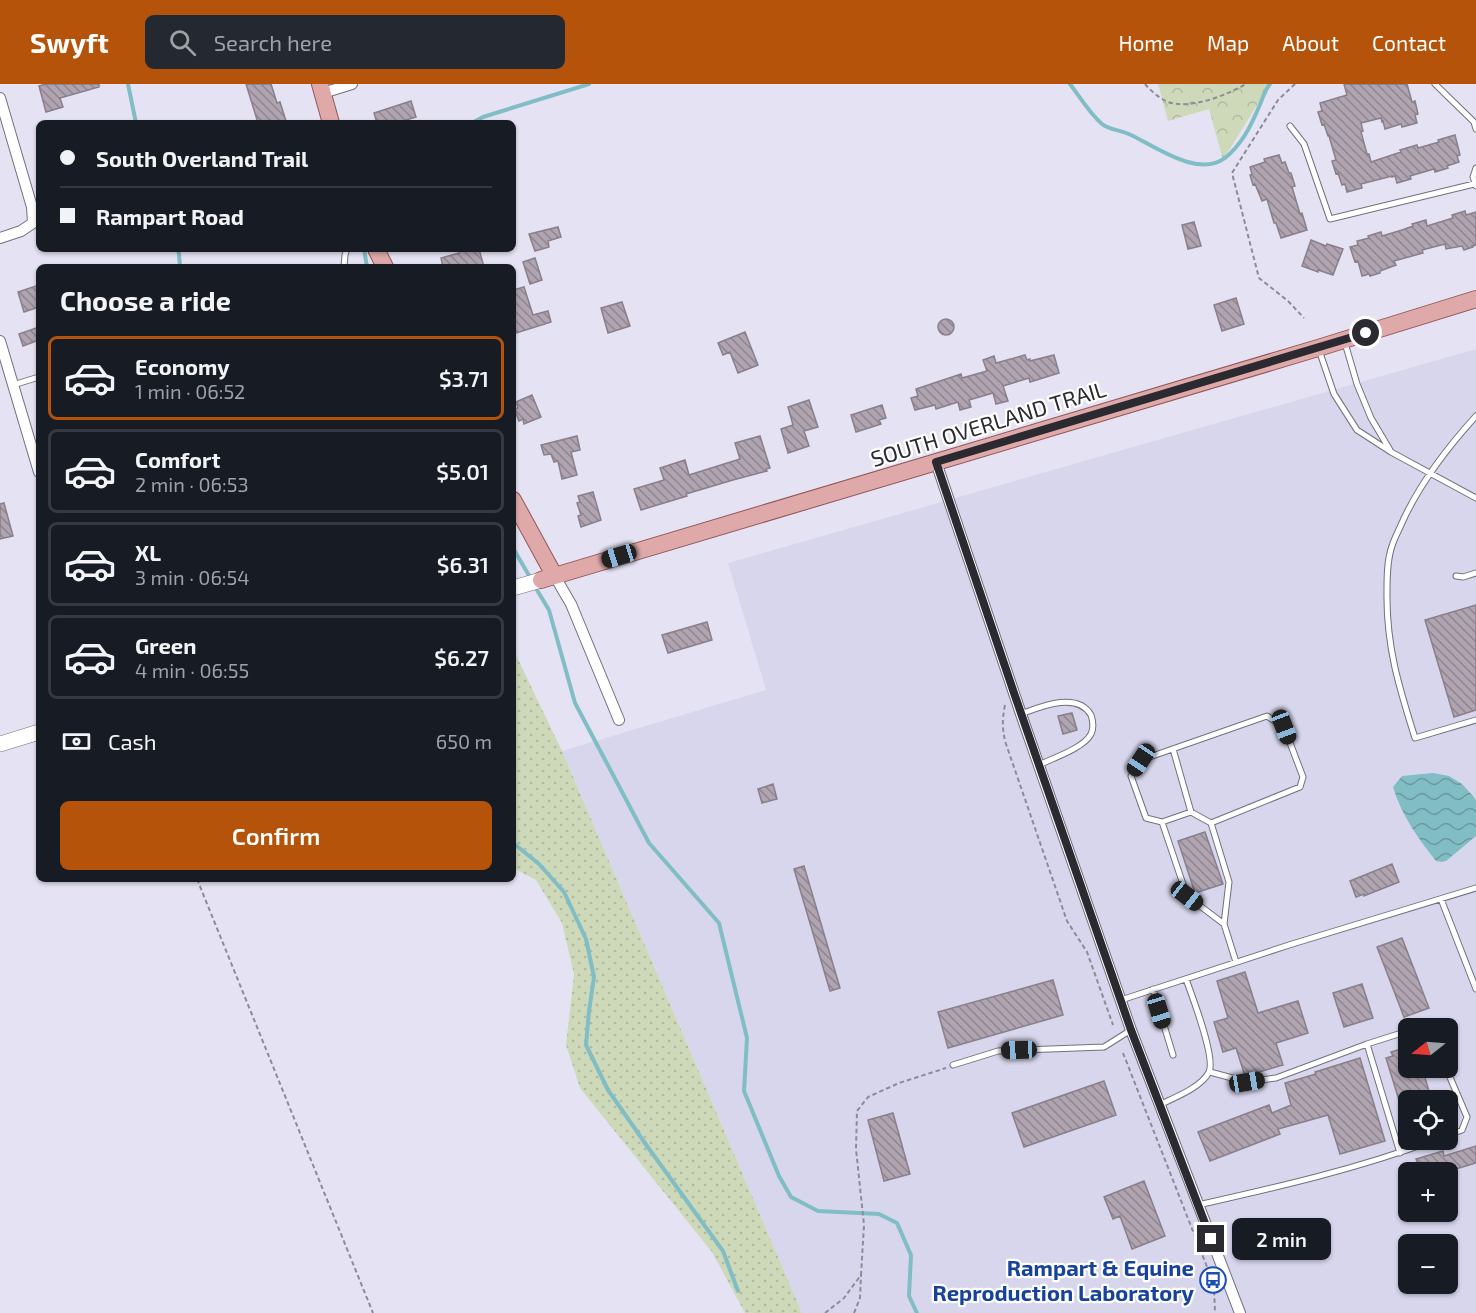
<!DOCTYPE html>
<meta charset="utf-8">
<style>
:root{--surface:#171b24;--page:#242831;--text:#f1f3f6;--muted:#9ea1a6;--line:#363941;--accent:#b45309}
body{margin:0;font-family:"Exo 2",sans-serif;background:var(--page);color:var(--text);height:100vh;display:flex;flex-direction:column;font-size:22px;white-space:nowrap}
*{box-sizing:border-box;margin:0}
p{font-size:20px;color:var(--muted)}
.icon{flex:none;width:33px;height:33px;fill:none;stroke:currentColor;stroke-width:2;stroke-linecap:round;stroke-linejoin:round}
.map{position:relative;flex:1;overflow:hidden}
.drawer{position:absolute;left:36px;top:180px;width:480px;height:618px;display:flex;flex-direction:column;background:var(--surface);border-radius:9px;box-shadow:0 2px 4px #0004}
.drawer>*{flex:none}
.hud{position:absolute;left:36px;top:36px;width:480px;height:132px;border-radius:9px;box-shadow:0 2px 4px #0004;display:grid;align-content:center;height:132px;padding:0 24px;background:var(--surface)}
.needle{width:39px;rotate:253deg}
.fabs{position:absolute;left:1398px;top:934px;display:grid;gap:12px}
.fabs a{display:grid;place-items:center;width:60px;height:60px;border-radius:9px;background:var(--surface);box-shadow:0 2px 4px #0004;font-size:30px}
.end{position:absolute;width:27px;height:27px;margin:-14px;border:8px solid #2a2a30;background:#fff;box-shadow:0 0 0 3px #fff}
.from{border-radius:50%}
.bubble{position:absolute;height:42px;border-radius:9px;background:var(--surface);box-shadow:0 2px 4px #0004;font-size:20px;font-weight:600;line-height:42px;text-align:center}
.car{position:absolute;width:18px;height:36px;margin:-18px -9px;border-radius:8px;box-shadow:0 0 4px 2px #0007;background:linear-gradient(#222 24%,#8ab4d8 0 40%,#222 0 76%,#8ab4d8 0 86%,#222 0)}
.hud b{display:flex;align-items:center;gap:21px;height:57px;font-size:22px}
.hud b+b{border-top:2px solid var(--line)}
.hud i{width:15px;height:15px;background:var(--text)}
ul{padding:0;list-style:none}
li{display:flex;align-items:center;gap:18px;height:84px;margin:0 12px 9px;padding:0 12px;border:3px solid var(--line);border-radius:9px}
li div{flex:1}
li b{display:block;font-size:22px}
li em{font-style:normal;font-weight:600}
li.current{border-color:var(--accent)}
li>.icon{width:54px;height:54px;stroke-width:1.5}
h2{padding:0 24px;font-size:27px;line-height:72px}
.pay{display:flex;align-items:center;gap:15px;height:66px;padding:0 24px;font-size:22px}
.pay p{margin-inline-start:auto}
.primary-button{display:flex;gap:12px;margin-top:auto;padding:12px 24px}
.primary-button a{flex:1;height:69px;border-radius:9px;background:var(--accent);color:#fff;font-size:24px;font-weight:600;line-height:69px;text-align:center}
header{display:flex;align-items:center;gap:36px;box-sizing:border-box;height:84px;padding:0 30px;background:var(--accent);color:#fff}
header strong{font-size:28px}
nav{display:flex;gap:33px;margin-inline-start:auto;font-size:21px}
.search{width:420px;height:54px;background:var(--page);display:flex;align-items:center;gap:15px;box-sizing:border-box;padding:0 21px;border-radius:9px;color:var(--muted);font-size:22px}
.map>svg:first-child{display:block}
</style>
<header>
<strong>Swyft</strong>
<div class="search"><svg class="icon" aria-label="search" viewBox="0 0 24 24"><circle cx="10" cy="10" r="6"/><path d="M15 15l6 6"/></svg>Search here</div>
<nav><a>Home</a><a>Map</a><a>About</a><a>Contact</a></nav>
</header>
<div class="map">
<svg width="1476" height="1229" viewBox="0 0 1476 1229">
<defs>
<pattern id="grass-dots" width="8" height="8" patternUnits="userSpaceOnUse" patternTransform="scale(1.5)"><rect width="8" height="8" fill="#ced9ba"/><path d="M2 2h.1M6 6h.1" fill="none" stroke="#b1baa0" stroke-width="1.8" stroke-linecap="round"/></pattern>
<pattern id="forest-crowns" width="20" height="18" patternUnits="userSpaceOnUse" patternTransform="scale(1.5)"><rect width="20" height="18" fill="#ced9ba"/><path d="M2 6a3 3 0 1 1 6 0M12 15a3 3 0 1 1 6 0" fill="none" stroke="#b1baa0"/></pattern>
<pattern id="water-waves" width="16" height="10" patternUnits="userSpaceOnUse" patternTransform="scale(1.5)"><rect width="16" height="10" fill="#81bdc5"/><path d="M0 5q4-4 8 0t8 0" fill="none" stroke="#6a9aa0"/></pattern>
<pattern id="building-back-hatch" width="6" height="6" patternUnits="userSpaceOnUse" patternTransform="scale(1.5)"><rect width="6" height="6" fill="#afa4b0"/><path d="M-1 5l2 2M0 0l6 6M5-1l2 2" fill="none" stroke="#8f8690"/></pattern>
</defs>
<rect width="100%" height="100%" fill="#e5e3f3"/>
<path fill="#d8d6ed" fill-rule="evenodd" d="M1476,265V1229H802L562,667L766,606L728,479ZM1408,945H1448V984H1408ZM1408,1017H1448V1056H1408ZM1408,1089H1448V1128H1408ZM1408,1161H1448V1200H1408Z"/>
<path fill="url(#grass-dots)" d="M513,569H515L562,667L802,1229H745L712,1168L580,1004L566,961L574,890L562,839L536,796L513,784Z"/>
<path fill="url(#forest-crowns)" d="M1158,0H1270L1223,76L1209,25L1168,37Z"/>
<path fill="url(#water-waves)" d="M1433,689L1449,692L1462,700L1474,713L1476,717V752L1446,777L1441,778L1436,777C1418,755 1401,730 1393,703L1402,692Z"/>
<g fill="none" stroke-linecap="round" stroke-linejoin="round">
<path stroke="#81bdc5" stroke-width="4" d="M128,0L136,39
M1070,0C1080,13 1089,29 1102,40C1109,46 1122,46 1131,51C1156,63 1198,94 1225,74C1241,61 1250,44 1258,25C1262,17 1264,7 1270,0
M472,39L483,33L589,0
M178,165L179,170L180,183
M364,165L367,183
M513,464L531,495
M534,501L549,526L575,619L649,759L719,839L747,954L744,1007L779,1092L791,1113L818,1127L879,1130L897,1139L911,1171L909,1212L917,1229
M513,759L539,780L564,808L586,855L594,893L589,927L586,961L608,1006L647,1062L723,1167L738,1207"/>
</g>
<path fill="url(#building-back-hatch)" stroke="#897f8b" stroke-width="1.5" d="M46,0H99V3L60,14L63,23L46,28L39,2Z
M246,0H271L277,19L280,18L286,37L279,39H258Z
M1344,0H1407L1412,18L1415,17L1418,30L1415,31L1417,39L1402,43L1401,40L1385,45L1383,37L1382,38L1381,34L1361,39L1363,47L1361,48L1367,70H1369L1371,78L1401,68L1400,66L1417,61L1418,64L1439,58L1438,56L1455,51L1460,71L1457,72L1459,78L1447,82L1448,84L1435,88L1434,85L1410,92L1411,95L1397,99L1395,92L1392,93V92L1361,100L1362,104L1347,108L1345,100L1342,101L1338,89L1336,90L1332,77L1336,76L1329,52H1328L1324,40L1322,41L1318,28L1322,27L1320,19L1347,11Z
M411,17L416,33L403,37L404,39H377L374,29Z
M1279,71L1282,79L1285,78L1289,89H1291L1295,102L1292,103L1300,130L1302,129L1307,146L1281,154L1276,139H1274L1267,115L1262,117L1255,100L1253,101L1250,91L1252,90L1250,83L1265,78L1264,75Z
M1465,127L1466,131L1476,128V161L1472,162L1473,163L1464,166L1462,162L1446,165L1445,160L1422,166L1423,169L1394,177L1396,181L1380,187V189L1370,192L1369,190L1362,192L1358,177L1355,178L1350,163L1358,161L1357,157L1369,154L1368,152L1381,148L1382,152L1402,146L1413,142L1412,140L1426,136L1427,142L1453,134L1452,131Z
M1194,138L1201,162L1188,165L1182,141Z
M558,143L561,153L548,157L549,163L535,167L529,150Z
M1311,156L1326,162L1327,160L1343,165L1333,191L1318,186V188L1302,182Z
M461,165H479L484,183H443L441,174L459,169Z
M535,174L542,196L530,200L523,178Z
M39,201V223L24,228L18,208Z
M524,203L533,231L548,227L551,238L513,250V206Z
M1236,214L1244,240L1222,247L1214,221Z
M622,218L630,242L608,249L601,224Z
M938 243a8 8 0 1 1 16 0a8 8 0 1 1-16 0Z
M39,243V256L23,262L19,250Z
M745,248L758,281L738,289L730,268L723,271L718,259Z
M1025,271L1027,276L1030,275V277L1054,271L1059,289L1030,298L1029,294L1003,302L1008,317L996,320L993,309L969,316L971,323L960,326L958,318L936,325L935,321L915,326L911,314L918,312L916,305L961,290L962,294L987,287L983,276L994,272L996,279Z
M532,311L541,333L524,340L523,335L519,337L514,325L518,324L516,318Z
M809,316L818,343L804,347L809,362L788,369L781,345L793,341L788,323Z
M882,321L886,334L879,336L881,340L856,348L851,331Z
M577,352L580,366L571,368L577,391L562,395L558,377L554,378L551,370L544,371L541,361Z
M760,352L770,384L766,385L767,387L733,396L686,410L687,412L641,426L634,405L664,396L660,384L685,376L689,391L740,375L735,359Z
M593,408L601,436L581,443L578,432L581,431L577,419L580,418L578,412Z
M4,419L13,452L0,455V420Z
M1476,521V626L1454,633L1425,536Z
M707,538L712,556L668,569L662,551Z
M1072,629L1077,646L1063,650L1058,632Z
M773,700L777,715L762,719L758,705Z
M1205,748L1223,800L1195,809L1178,757Z
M1392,780L1399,798L1364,812V810L1356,813L1350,797Z
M804,782L840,904L830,907L794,785Z
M1402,854L1429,924L1404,933L1377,863Z
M1245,888L1258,929L1298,917L1308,949L1276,959L1283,981L1245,992L1236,964L1223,968L1214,938L1228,934L1217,897Z
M1053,896L1063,931L948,964L938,928Z
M1362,900L1373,934L1344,943L1333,909Z
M1408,963V984H1422L1432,1017H1408V1039H1406L1386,974L1393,972L1391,968Z
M1360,974L1385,1057L1340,1070L1328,1031L1278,1045L1280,1050L1210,1077L1198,1048L1269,1021L1272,1029L1291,1021L1285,999L1316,990L1315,988Z
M1104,997L1116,1031L1024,1063L1012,1029Z
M893,1029L910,1090L884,1097L868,1036Z
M1476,1062V1079L1449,1087L1450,1089H1421L1416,1075L1443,1067L1444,1072Z
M1144,1097L1165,1152L1132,1165L1120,1132L1113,1135L1104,1113Z"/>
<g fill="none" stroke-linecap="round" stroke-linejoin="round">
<g stroke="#72707e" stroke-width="7">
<path id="service" d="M1435,0L1474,38L1476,45
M1290,42L1304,60L1330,135L1474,100
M1476,102L1473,93L1476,84
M344,183L345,171L347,165
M1345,259L1357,300L1371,334L1390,366
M1319,266L1334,310L1357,346L1391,368L1476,414
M13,301L39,293
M1476,332C1446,365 1419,400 1401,441C1398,448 1394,455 1392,462C1387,476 1387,493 1387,507C1386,562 1399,603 1415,654L1476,636
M1456,492L1463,493L1476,489
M1021,630C1040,623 1077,607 1091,631C1093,637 1094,644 1091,650C1084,664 1053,674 1039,681
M1173,665L1191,728
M1162,738L1146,734L1131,692L1141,676L1267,632L1284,643L1303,693L1300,703L1211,739
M1441,815L1476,905
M1224,840L1229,798L1211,739L1191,728L1162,738L1187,812L1224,840L1236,878
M1153,905L1173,971
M1121,916L1289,861L1476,804
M1414,945L1420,943L1426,945
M953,981L998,967L1104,963L1131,946
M1446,984L1467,1033L1462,1046L1448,1051
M1210,988L1247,998L1276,994L1367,960
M1159,1021C1174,1014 1202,1003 1209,988C1216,974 1192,912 1186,895
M1400,1069L1367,960L1408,947
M1198,1121C1278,1103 1357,1085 1435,1056"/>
</g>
<g stroke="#72707e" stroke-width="12">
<path id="minor" d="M323,9L352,0
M0,14L32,123L33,139L21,147L0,154
M0,257L39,388
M936,378L1021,630L1131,946L1240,1229
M554,491L571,520L619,636"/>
</g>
<g stroke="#72707e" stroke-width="16">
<path id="secondary" d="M513,504L541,496
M0,660L39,648"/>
</g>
<g stroke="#915758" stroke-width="18">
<path id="primary" d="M320,0L331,39
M376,165L385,183
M513,416L554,491
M541,496L1318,264L1476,215"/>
</g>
<path stroke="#8c8b97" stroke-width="2" stroke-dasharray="4.5 3" stroke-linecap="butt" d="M1145,0C1151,7 1159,14 1168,18C1190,26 1227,11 1246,0
M1295,0L1278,16L1232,89L1259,194L1288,217L1304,234
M1005,621C1002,636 1002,646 1006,660L1067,837L1087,868L1113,941
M197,795L373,1229
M1123,969L1211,1193L1214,1203L1215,1229
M825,1229L844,1214L861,1191L864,1141L856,1065L857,1027L868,1013L899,999L946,984
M854,1229L860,1214L861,1191"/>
<use href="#service" stroke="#fff" stroke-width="5"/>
<use href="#minor" stroke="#fff" stroke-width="10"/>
<use href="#secondary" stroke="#fff" stroke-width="15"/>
<use href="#primary" stroke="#dea9a8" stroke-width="16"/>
</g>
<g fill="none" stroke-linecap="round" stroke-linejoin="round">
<path stroke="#2a2a30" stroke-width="8" d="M1211,1155L1131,946L1014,609L936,378L1366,249"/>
</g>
<defs>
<g id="bus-ring" transform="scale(1.35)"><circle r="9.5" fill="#fff" stroke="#1a4fb4" stroke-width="1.5"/><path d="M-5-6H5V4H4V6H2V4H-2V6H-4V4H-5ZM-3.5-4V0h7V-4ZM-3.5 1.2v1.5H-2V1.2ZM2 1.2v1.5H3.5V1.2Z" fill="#1a4fb4"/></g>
</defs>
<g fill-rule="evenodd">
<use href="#bus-ring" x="1213" y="1196"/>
</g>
<g text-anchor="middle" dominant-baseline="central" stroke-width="4.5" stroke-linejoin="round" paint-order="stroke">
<g font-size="22" fill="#2a2a30" stroke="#fff">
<text transform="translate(988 339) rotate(-17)">SOUTH OVERLAND TRAIL</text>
</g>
<g font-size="22" font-weight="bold" fill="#164399" stroke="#fff" text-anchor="end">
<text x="1194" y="1183">Rampart &amp; Equine<tspan x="1194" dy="25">Reproduction Laboratory</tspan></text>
</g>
</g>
</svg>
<div class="fabs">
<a><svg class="needle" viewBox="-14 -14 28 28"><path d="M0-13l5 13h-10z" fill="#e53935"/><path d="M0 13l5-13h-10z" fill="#9ea1a6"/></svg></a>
<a><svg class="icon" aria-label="locate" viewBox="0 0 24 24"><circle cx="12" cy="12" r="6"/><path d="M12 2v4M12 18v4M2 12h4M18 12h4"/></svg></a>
<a>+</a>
<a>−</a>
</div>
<i class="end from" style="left:1366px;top:249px"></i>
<i class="end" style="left:1211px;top:1155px"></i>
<div class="bubble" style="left:1232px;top:1134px;width:99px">2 min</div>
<i class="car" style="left:619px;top:472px;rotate:253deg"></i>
<i class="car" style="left:1284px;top:643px;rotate:159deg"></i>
<i class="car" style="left:1141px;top:676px;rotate:214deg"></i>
<i class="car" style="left:1187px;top:812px;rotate:128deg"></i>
<i class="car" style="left:1159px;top:927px;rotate:163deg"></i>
<i class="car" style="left:1019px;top:966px;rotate:268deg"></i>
<i class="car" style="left:1247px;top:998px;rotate:81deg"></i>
<div class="hud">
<b><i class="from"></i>South Overland Trail</b>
<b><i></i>Rampart Road</b>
</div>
<section class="drawer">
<h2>Choose a ride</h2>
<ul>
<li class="current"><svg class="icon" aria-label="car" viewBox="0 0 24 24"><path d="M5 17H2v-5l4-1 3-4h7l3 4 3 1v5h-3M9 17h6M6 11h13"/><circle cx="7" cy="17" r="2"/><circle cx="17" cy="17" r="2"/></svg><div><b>Economy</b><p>1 min · 06:52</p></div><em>$3.71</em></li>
<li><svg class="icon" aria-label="car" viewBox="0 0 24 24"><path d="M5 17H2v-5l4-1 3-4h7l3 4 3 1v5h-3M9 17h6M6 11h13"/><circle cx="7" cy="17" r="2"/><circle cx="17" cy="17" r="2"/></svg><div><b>Comfort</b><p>2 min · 06:53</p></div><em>$5.01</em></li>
<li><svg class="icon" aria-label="car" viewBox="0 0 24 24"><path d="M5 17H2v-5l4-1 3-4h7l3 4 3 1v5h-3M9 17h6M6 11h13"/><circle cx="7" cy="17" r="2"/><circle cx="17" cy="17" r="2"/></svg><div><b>XL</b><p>3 min · 06:54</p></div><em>$6.31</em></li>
<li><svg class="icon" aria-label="car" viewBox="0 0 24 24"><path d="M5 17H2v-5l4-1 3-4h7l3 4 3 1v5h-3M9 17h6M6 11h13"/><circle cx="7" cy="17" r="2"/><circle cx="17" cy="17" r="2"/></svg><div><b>Green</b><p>4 min · 06:55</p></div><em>$6.27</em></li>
</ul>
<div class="pay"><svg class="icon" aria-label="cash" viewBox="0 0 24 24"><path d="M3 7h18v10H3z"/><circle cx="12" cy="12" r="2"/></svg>Cash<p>650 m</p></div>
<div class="primary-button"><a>Confirm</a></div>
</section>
</div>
